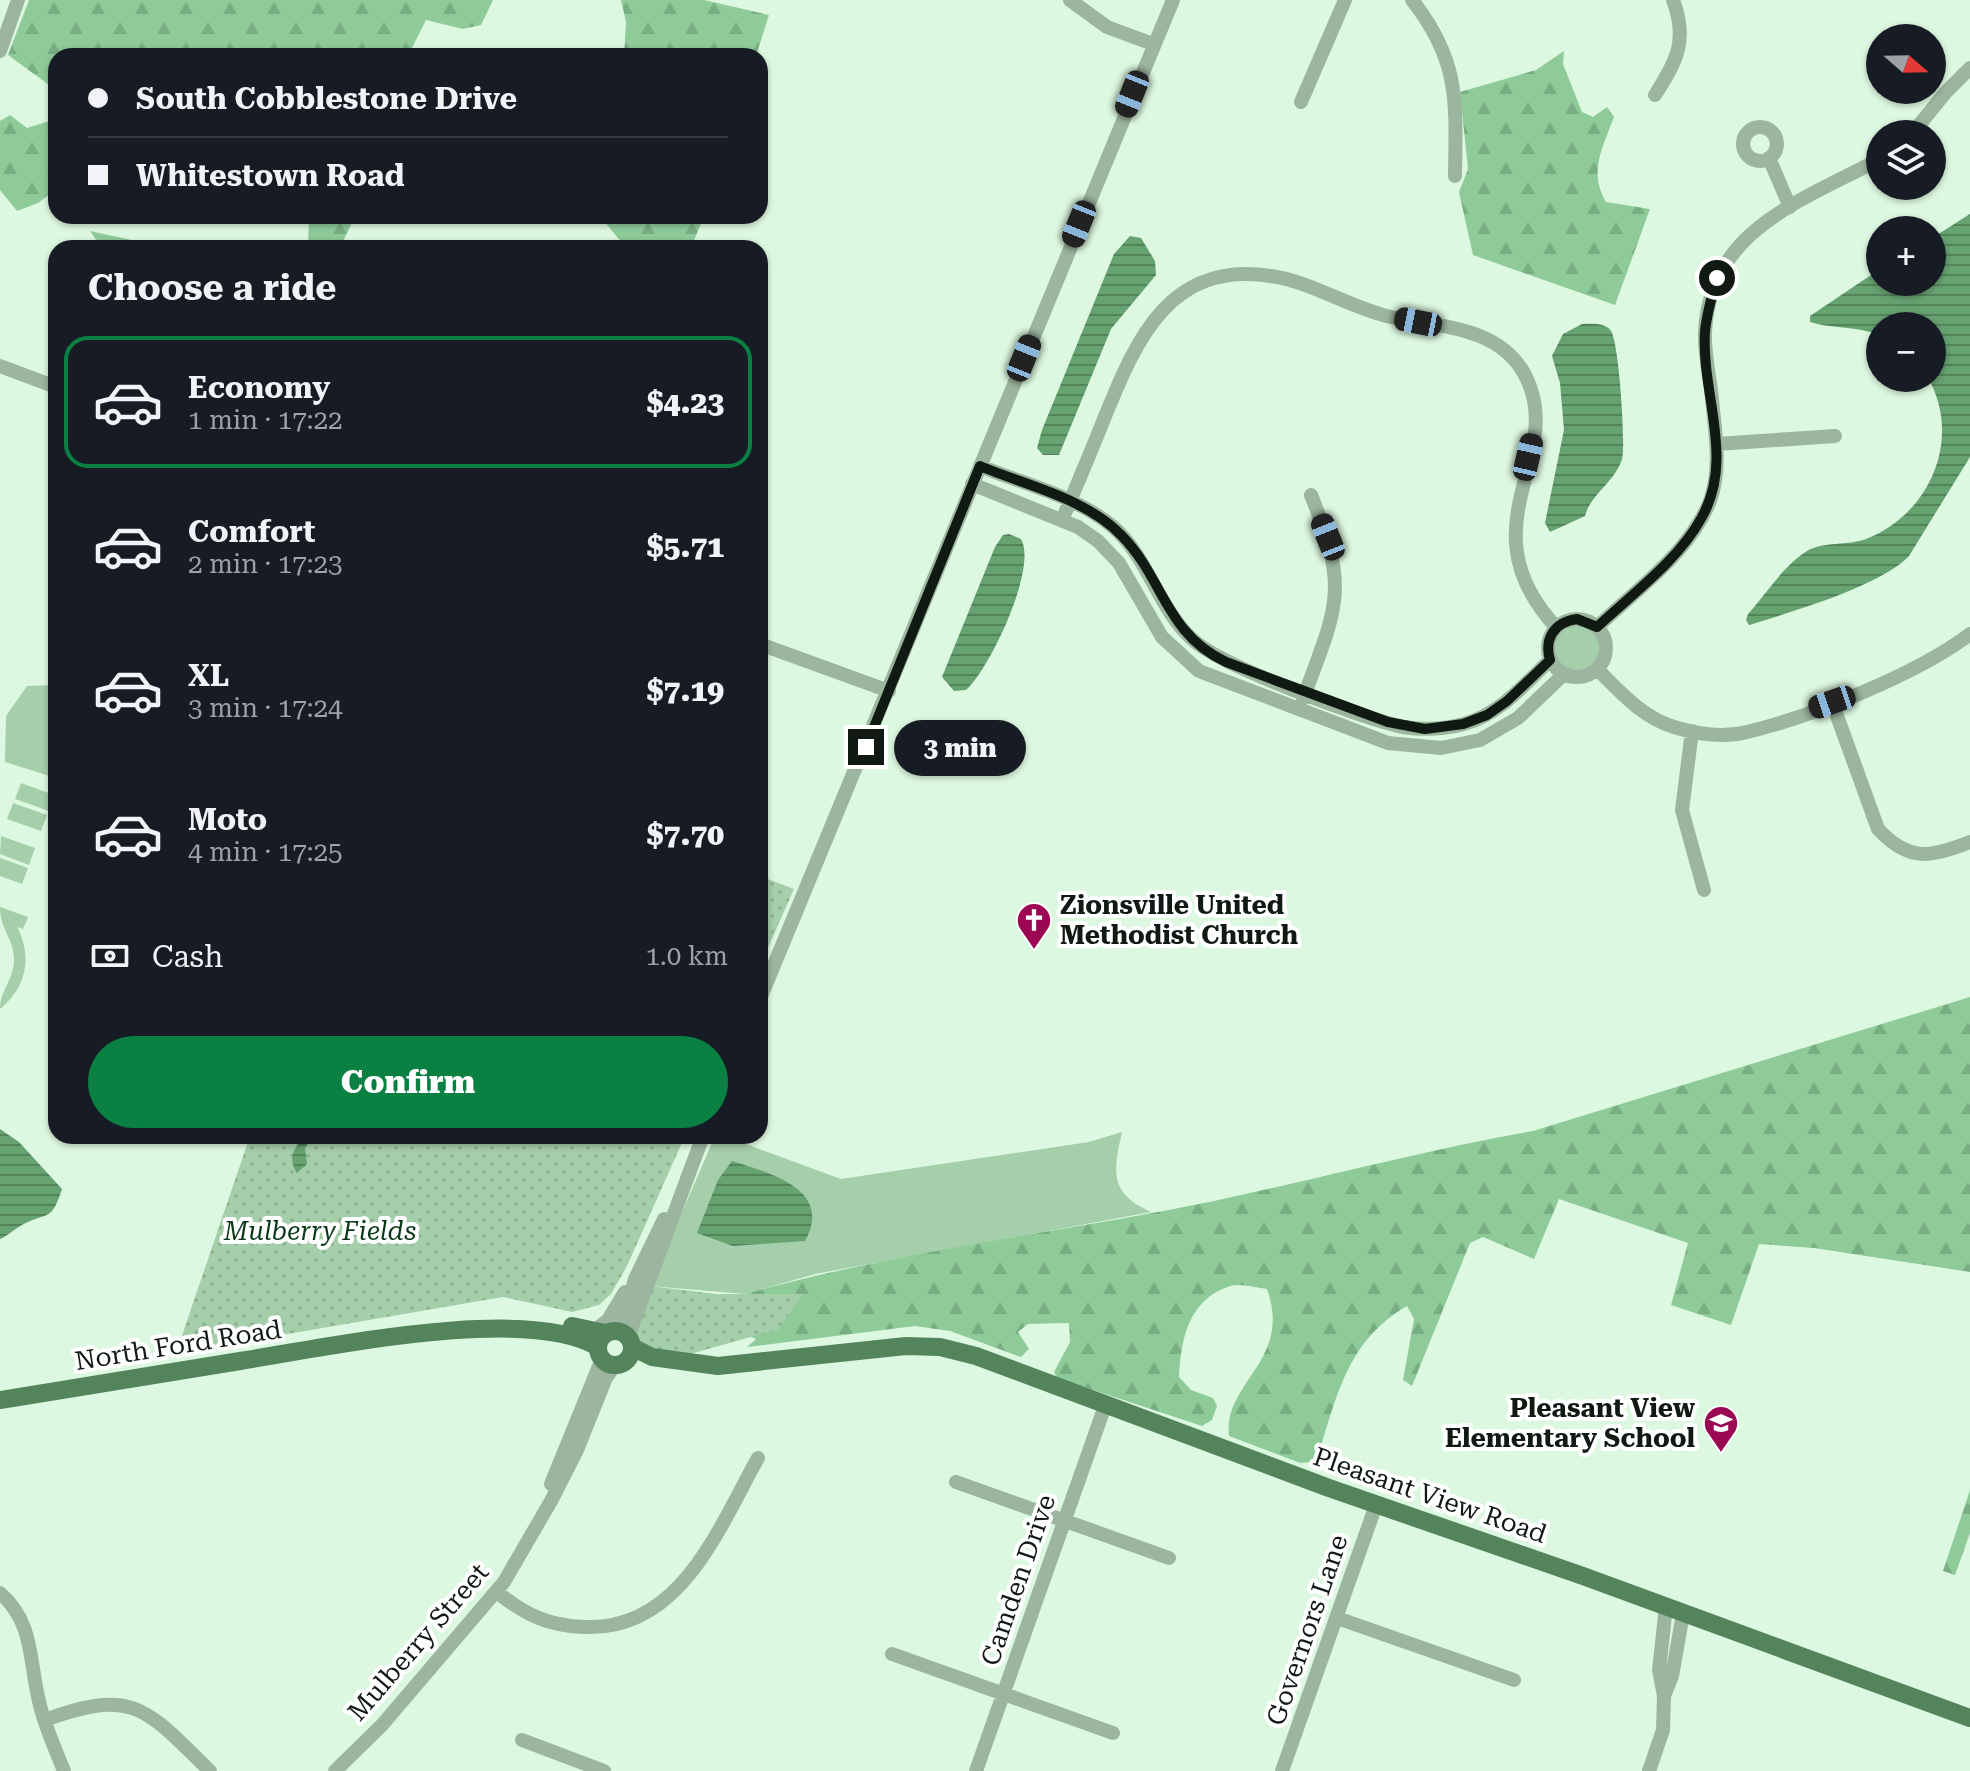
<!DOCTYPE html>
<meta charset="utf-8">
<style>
:root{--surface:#171b24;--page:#242831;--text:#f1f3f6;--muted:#9ea1a6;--line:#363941;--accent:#0b8043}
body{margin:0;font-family:"Roboto Serif",serif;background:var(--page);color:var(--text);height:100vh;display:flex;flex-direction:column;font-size:30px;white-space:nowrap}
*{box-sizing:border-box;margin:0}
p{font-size:26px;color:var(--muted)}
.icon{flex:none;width:44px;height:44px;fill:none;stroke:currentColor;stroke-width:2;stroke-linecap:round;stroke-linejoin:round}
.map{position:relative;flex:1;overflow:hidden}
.panel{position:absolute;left:48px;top:240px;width:720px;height:904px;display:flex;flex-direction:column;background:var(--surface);border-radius:24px;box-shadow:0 2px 6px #0004}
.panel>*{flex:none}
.hud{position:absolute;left:48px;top:48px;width:720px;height:176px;border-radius:24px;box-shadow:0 2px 6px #0004;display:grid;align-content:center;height:176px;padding:0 40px;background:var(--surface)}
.needle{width:52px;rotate:110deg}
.controls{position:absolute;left:1866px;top:24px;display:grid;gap:16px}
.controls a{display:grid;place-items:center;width:80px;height:80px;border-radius:50%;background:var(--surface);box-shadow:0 2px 6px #0004;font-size:40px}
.end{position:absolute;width:36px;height:36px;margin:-18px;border:10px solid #101a12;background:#fff;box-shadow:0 0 0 4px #fff}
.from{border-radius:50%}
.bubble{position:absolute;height:56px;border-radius:28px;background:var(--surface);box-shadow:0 2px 6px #0004;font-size:26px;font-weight:800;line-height:56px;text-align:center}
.car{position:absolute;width:24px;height:48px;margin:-24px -12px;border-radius:10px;box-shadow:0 0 6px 2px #0007;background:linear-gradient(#222 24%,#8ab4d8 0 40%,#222 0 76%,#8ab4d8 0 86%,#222 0)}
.hud b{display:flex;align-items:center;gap:28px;height:76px;font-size:30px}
.hud b+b{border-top:2px solid var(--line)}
.hud i{width:20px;height:20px;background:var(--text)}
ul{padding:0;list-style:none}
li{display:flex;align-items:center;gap:24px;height:132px;margin:0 16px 12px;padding:0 24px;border:4px solid transparent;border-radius:24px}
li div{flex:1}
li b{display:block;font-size:30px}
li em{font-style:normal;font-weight:800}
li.selected{border-color:var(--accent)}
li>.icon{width:72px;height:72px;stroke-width:1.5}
h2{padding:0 40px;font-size:36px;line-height:96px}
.pay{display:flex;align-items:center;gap:20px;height:88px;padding:0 40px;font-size:30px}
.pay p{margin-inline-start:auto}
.action{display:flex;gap:16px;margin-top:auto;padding:16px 40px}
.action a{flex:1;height:92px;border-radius:48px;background:var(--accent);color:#fff;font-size:32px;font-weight:800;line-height:92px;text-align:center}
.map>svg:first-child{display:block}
</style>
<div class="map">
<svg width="1970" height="1771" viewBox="0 0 1970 1771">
<defs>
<pattern id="forest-firs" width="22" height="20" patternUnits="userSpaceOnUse" patternTransform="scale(2)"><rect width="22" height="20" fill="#8ecb99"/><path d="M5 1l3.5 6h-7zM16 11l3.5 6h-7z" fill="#79ae83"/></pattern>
<pattern id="park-dots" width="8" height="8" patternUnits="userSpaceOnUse" patternTransform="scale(2)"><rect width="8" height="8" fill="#a5ceab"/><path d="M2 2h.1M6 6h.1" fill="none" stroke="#8db092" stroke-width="1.8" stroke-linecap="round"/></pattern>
<pattern id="water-rules" width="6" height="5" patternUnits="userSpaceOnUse" patternTransform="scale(2)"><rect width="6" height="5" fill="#67a271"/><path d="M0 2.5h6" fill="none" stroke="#53835b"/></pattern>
</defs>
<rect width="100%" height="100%" fill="#ddf8e0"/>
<path fill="#a5ceab" d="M1553 648a24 24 0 1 1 48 0a24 24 0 1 1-48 0Z
M56,685V778L5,762L6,716L27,686Z
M21,783L54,795L49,811L15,799Z
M13,803L47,815L41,831L7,819Z
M1,836L35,848L29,865L0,854Z
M0,858L28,868L22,884L0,876Z
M0,907L28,917L23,929L17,927C33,957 26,988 0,1009C0,991 13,980 14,962C15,939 0,931 0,907Z
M1122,1132C1113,1172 1109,1193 1151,1212L815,1274L745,1294L650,1286L715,1136H724L841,1179L1089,1142Z"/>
<path fill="url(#forest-firs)" d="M29,0H493L481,25L463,29L426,20L408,56H56V90L8,55Z
M621,0H704L769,15L756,56H624L626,22Z
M1564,51L1563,64L1582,112L1593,117L1607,107L1614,117C1603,147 1588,172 1606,202L1650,209L1615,305L1473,255L1459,192L1468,169L1460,92L1536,70Z
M10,115L27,128L56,119V190L38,203L17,211L0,190V121Z
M309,216H355L340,248H308Z
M600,216H704L691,248H626Z
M90,231L169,248H102Z
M1970,997V1272L1814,1248L1759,1244L1731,1325L1671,1305L1688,1243L1559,1199L1534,1259L1483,1237L1470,1243L1412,1386L1403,1380L1414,1319L1407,1306C1349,1340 1338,1391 1319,1453L1311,1462L1300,1463L1229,1436C1222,1383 1293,1361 1267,1289C1257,1288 1240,1283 1230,1286C1188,1300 1181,1339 1179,1377L1191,1390L1213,1398L1217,1406L1212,1420L1202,1426L1057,1378L1054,1372L1070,1342L1069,1323L1028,1324L1018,1332L1029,1349L1021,1357L950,1331L915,1326L747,1347L756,1339L751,1337L745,1294C898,1251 1058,1233 1214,1201C1321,1178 1426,1150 1533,1131Z
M1970,1490V1533L1955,1575L1943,1571Z"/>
<path fill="url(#park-dots)" d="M760,876L794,889L760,966Z
M250,1136H685L627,1266L611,1294L599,1305L572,1312L503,1297L176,1353Z
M650,1286L716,1294H803L779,1329L676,1358L638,1345L635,1337Z"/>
<path fill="url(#water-rules)" d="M1970,214V457L1909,556C1881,586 1791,612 1749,625L1746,620L1748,614C1766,594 1784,565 1807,551C1823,541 1848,546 1866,539C1929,515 1963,439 1928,378H1932V326H1880V335C1857,326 1833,329 1810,322V316L1880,269V282H1932V238Z
M1130,236L1141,238L1155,261L1156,275L1111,329L1059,455H1043L1037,448L1042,430L1114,254Z
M1582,324C1591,324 1605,322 1611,331C1619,343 1626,444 1622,459C1615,482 1590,495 1585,516L1550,532L1545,523L1564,430L1560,383L1552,356L1563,334Z
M1009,534L1021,539C1038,568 989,670 966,690L954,691L942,677L995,547L1003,535Z
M0,1129L19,1142L62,1189C51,1223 48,1211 22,1225C14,1229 8,1236 0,1239Z
M305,1136H314L305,1148L307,1164L297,1173C287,1158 294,1147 305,1136Z
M732,1161C769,1173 834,1189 805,1241L733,1246L697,1233L718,1180Z"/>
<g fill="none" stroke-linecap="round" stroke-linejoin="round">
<path stroke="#9cb59f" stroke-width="14" d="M1070,0L1107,27L1153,44
M1412,0C1460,61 1456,101 1455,176
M0,51L18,0
M1655,95C1677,61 1688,40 1673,0
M1301,102L1345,0
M1743 144a17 17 0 1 1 34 0a17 17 0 1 1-34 0Z
M1912,134L1945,93L1970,68
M1769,158L1790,207
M0,366L56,387
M1717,444L1835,436
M980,466C1023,484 1076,496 1112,526C1148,556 1157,607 1192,639C1220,666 1362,718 1403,727C1423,730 1445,729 1464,724C1500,714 1524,685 1550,660
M972,484L1078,527L1098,541L1119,563L1162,637L1199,671L1388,743L1441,748L1480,740L1518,718L1564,674
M1062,520C1077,485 1092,449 1106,414C1137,338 1171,260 1271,276C1313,282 1350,308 1391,317C1439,327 1499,326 1525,375C1568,457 1462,525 1556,627
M1548 648a29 29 0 1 1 58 0a29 29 0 1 1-58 0Z
M1597,627C1636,590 1690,552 1710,501C1722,467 1715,433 1712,399C1710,377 1704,354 1705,332C1710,229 1802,201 1880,159
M760,644L889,691
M1597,669C1620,692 1642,717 1674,727C1697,734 1724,738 1747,732C1811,717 1919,673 1970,634
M1303,699C1337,606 1350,591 1311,495
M1832,702L1878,829C1910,863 1930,857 1970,842
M1692,731L1682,810L1704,890
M760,999L1173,0
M614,1330L625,1314L635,1279L664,1219
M594,1331L608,1320L625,1292
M628,1337L703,1136
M956,1482L1169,1558
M551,1484L602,1359
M497,1592C525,1615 549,1626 585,1627C681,1631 719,1527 758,1458
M0,1593C34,1622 29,1661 39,1701C44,1725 55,1748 64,1771
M1337,1618L1514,1680
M892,1654L1113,1733
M1664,1696L1659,1670L1666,1607
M45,1720C135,1687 146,1709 210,1771
M522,1740L604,1771
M335,1771L382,1725L504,1582L551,1501L577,1450L606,1378L616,1364
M976,1771L1105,1406
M1282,1771L1376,1505
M1649,1771L1663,1730L1664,1696L1672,1676L1683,1614"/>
<path stroke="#53845c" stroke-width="18" d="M572,1326L605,1333
M598 1348a17 17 0 1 1 34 0a17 17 0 1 1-34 0Z
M632,1347L652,1357L718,1366L906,1346L940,1347L976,1356L1329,1488L1583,1576L1970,1718
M0,1400C80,1387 160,1374 240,1361C324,1348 526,1304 598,1347"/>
</g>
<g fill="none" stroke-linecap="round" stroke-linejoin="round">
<path stroke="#101a12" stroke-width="10" d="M866,747L980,466C1027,486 1086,498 1122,536C1164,579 1165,633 1226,662L1388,722L1425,729L1463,724L1487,715L1507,701L1550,660C1544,639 1554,622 1577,619L1597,627C1632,594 1679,560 1702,517C1735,458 1701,394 1705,331C1707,313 1712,295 1717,278"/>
</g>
<defs>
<g id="church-pin" transform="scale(1.8)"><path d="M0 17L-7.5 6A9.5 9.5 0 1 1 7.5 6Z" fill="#9c0754" stroke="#fff"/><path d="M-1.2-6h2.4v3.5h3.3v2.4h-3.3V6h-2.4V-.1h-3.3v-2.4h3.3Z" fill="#fff"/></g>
<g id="school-pin" transform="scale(1.8)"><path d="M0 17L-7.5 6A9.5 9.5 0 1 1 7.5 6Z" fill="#9c0754" stroke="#fff"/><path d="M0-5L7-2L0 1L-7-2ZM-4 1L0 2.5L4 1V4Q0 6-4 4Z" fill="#fff"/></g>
</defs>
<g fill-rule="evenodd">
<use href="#church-pin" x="1034" y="920"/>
<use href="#school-pin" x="1721" y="1423"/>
</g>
<g text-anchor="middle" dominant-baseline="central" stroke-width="8" stroke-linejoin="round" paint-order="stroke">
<g font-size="26" font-weight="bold" fill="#101a12" stroke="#fff" text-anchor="start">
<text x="1060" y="905">Zionsville United<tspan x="1060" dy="30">Methodist Church</tspan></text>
<text x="1695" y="1408" text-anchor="end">Pleasant View<tspan x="1695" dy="30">Elementary School</tspan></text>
</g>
<g font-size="26" font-style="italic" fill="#0b3918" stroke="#fff">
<text x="320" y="1231">Mulberry Fields</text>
</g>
<g font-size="26" fill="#101a12" stroke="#fff">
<text transform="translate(178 1345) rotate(-9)">North Ford Road</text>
<text transform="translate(1430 1495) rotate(19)">Pleasant View Road</text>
<text transform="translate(1018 1580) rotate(-71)">Camden Drive</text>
<text transform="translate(1307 1630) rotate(-71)">Governors Lane</text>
<text transform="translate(418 1642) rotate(-49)">Mulberry Street</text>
</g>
</g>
</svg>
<div class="controls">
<a><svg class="needle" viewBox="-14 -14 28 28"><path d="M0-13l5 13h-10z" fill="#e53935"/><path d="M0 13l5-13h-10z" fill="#9ea1a6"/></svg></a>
<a><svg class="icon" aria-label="layers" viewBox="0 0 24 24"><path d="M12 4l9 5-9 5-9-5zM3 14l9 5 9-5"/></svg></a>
<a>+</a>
<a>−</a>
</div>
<i class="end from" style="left:1717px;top:278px"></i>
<i class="end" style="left:866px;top:747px"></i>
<div class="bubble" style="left:894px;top:720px;width:132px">3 min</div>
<i class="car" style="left:1132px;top:94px;rotate:202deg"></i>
<i class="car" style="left:1079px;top:224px;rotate:202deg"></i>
<i class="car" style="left:1418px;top:322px;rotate:281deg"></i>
<i class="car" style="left:1024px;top:358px;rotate:22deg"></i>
<i class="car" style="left:1528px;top:457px;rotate:13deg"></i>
<i class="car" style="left:1328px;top:537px;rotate:338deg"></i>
<i class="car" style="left:1832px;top:702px;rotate:251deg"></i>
<div class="hud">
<b><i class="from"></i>South Cobblestone Drive</b>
<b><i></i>Whitestown Road</b>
</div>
<section class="panel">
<h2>Choose a ride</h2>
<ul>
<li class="selected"><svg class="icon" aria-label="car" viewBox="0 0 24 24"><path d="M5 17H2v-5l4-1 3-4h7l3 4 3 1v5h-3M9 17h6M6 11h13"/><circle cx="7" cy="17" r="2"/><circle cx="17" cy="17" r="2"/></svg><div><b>Economy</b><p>1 min · 17:22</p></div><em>$4.23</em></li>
<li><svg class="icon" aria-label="car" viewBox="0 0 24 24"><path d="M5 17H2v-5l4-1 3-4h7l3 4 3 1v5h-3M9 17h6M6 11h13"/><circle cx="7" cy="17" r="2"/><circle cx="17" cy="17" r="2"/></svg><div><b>Comfort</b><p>2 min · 17:23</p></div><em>$5.71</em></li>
<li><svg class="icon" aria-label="car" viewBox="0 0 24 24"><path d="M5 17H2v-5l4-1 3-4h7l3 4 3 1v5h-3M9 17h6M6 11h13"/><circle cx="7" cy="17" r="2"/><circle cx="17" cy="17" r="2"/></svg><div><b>XL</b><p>3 min · 17:24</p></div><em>$7.19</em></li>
<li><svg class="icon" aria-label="car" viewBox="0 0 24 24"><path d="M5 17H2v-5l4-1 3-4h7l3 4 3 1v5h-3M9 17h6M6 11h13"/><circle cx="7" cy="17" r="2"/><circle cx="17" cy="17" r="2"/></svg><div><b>Moto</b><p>4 min · 17:25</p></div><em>$7.70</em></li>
</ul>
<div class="pay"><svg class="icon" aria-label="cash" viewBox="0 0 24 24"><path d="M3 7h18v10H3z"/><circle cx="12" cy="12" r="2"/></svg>Cash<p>1.0 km</p></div>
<div class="action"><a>Confirm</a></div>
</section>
</div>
